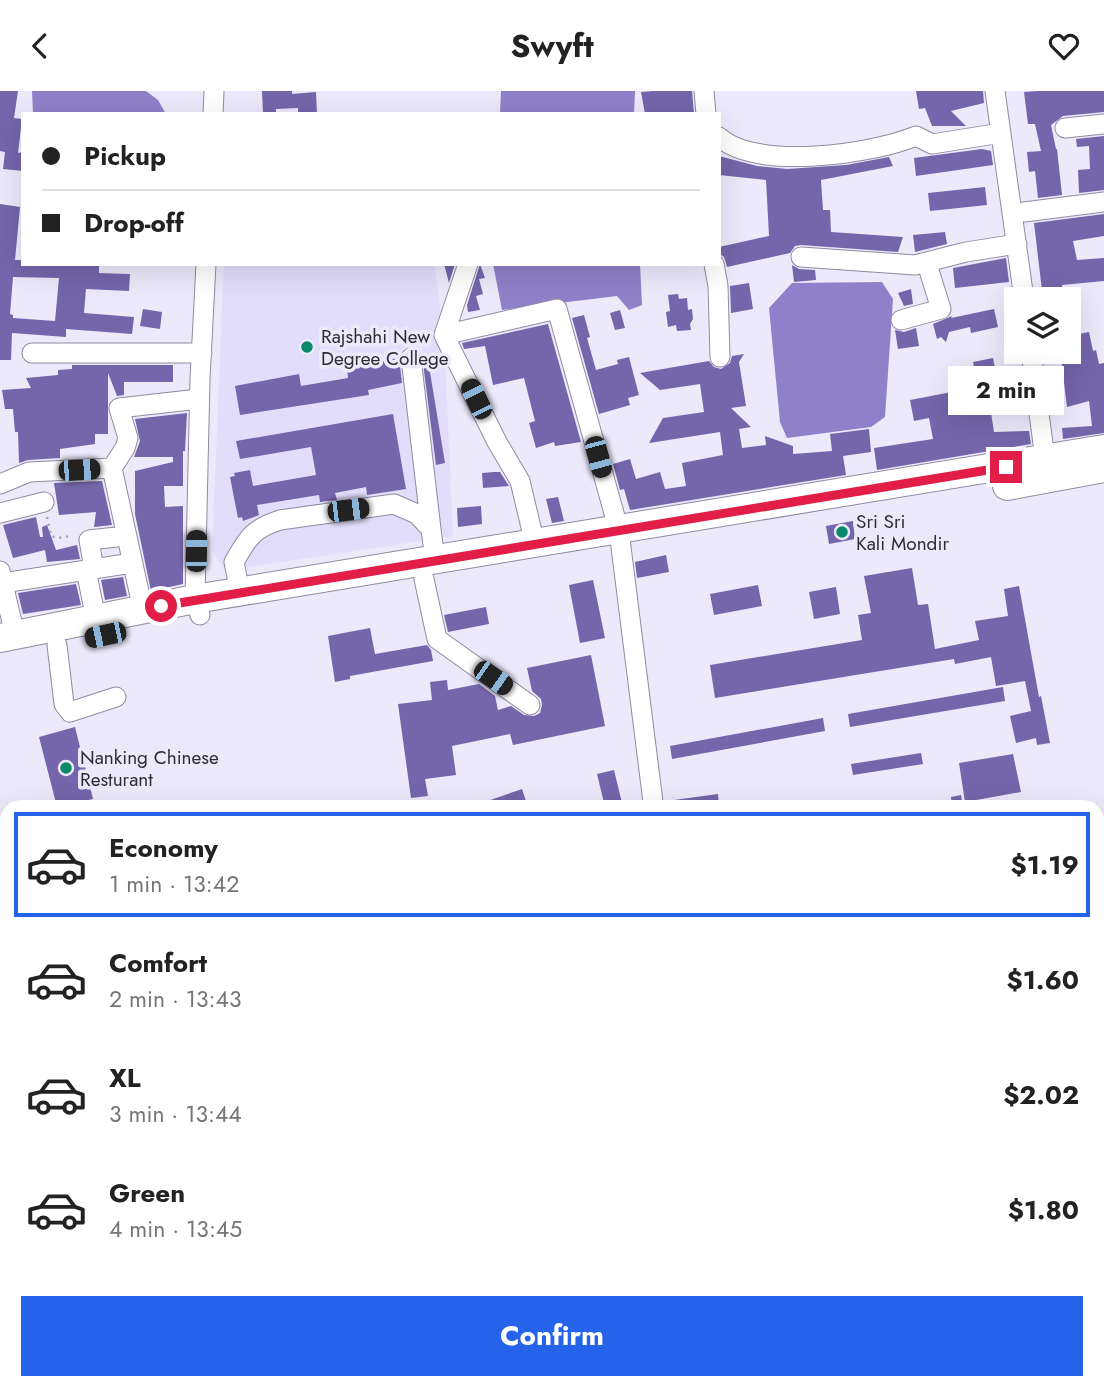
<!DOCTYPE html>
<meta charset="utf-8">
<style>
:root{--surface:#fff;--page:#f2f2f2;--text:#222;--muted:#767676;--line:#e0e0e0;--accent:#2563eb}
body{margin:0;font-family:Jost,sans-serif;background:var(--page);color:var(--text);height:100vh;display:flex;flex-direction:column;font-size:26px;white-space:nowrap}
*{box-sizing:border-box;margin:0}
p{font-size:23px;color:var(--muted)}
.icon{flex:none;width:38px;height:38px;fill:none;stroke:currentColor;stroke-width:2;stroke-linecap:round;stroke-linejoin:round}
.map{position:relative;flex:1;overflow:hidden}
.side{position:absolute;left:0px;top:709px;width:1104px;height:590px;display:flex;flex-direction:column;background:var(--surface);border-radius:21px 21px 0 0;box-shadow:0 7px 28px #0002}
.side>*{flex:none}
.hud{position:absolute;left:21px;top:21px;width:700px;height:154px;border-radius:0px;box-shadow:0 7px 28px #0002;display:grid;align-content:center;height:154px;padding:0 21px;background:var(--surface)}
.controls{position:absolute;left:1004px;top:196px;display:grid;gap:14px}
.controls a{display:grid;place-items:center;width:77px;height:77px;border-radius:0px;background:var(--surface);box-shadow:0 7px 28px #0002;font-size:35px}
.end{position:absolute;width:32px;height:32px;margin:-16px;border:9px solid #e11d48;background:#fff;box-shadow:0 0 0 4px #fff}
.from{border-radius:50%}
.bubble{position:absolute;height:49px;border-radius:0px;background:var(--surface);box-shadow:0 7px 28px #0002;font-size:23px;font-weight:700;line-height:49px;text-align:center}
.car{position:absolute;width:21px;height:42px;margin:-21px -10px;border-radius:9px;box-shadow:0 0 5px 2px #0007;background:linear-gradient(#222 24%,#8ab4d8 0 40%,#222 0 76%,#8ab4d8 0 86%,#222 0)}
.hud b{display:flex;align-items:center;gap:24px;height:66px;font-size:26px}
.hud b+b{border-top:2px solid var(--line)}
.hud i{width:18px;height:18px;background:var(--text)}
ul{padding:12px 0 0;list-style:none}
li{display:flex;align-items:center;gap:21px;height:105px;margin:0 14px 10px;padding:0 7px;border:4px solid transparent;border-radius:0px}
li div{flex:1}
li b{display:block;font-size:26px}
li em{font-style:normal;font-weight:700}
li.selected{border-color:var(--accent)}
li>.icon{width:63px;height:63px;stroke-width:1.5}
.cta{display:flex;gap:14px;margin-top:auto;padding:14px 21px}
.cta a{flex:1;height:80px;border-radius:0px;background:var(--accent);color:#fff;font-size:28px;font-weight:700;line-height:80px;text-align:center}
header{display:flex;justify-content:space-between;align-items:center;height:91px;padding:0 21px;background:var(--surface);font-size:32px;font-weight:700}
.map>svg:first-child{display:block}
</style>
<header><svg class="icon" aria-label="back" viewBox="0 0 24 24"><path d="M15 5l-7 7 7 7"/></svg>Swyft<svg class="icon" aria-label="heart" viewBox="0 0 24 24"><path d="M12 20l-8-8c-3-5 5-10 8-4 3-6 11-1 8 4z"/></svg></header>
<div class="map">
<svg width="1104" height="1298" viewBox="0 0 1104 1298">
<rect width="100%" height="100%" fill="#ece9fb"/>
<path fill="#e2ddfb" d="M224,173H434L444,244L453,445L225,480L212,459Z"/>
<path fill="#9080c9" d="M32,0H146L158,9L166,23H33Z
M501,0H635L634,23H500Z
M493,173H640L642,214L629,219L617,205L502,219Z
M882,191L893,208L885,326L871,336L787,347L780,331L769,217L792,192Z"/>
<path fill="#7565ab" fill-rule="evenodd" d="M0,0H18L14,27L22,28L18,62L23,61V80L3,78L5,61L0,60Z
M262,0H292V3L316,1L317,23H298V17L276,18V23H263Z
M653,0H692L694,23H645L641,1Z
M916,0H983L984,12L951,20L966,35H932L925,17L919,18Z
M1037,0H1104V21L1063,25L1051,34L1056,58H1057L1062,104L1038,107L1035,80L1029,81L1027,61L1041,60L1035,33H1028L1024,1Z
M1104,45V99L1079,102L1078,79L1090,78L1089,55L1077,56L1076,48Z
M982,58L991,60L993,74L916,85L914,67Z
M719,65L757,75L787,78L846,74L889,66L893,75L821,89L823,119H830L831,141L903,146L898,161L801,154L795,155L790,162L727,176L724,166L719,162V156L769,145L766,89L719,84Z
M985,96L987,114L930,120L928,102Z
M0,113L20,116L15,169H23V173H99V182L130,183L129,200L86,198L84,222L134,226L132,243L66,238V246L12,242L11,269H0ZM13,186L59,187L55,230L13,227V224L10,223Z
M1104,123V145L1073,150L1077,169L1104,167V190L1062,194L1063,208H1043L1034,132Z
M945,141L947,153L915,161L913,144Z
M1006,167L1009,191L955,197L953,177Z
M444,173H455L449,192Z
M480,173L485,187L479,188L483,203L476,205L480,219L468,221L467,214Z
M792,174L799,178L815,179L816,189L794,191Z
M749,192L753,218L731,222L730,195Z
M911,198L913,213L904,215L898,202Z
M678,203L679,208L687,207L688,219L692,218L693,228L690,233L691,239L677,240L676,234L668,236L666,221L670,220L668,204Z
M143,218L162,221L160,238L140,235Z
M994,218L998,236L971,242L970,236L949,241L946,251L941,246L937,248L933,233L952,225L951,227Z
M620,219L625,237L615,239L610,222Z
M584,224L590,246L587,247L596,279L618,273L617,269L629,266L639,304L628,307L630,314L599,323L572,227Z
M548,233L581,351L555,355L554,351L536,357L529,332L535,330L524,287L493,294L485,255L464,258L462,252Z
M916,237L919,255L898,258L895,239L904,241Z
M1089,241L1093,260L1096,259L1099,273L1104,272V342L1063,348L1062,337L1092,335L1089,310L1067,316L1061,266L1070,265L1069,245Z
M427,263L445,372L436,374L422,264Z
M744,263L739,271L746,315L731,317L751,336L739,338L742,357L766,354L765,345L793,355V363L832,360L830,343L869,338L871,361L843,365L846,384L630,419L624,398L620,399L613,373L630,368L636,388L660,381L665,398L686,395L682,372L723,364L720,341L649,352L663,327L704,321L700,293L660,299L640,282L709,270L714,276L721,278L730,272L732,265Z
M399,267L402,292L368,299L369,304L240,324L235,295L299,283L301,295L348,287L347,277Z
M993,267L997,287L1021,283L1025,308L990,315L994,341L1029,340L1031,353L877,379L874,357L933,348L929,327L914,330L910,309L978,296L973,271Z
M72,274H173V291H124V304L117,305L108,282V343H95V353L60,358V367L28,369L19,372L18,341H15L13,318H5L2,299L31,297L26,287L58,284V279L72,278Z
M187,322L185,360H183V395H164L165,416L183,415V493L151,500L135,423V380L173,371V366H134L140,350L135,328Z
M393,323L406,398L367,404L366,396L335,402L337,409L320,411L319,404L257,414L259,424L243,430L242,426L238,427L230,386L235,385L234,382L250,379L253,395L316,384L311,356L240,368L236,350Z
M494,381H500L509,395L483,397L482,382Z
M102,390L112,434L94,436L96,421L59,424L54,392Z
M558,406L564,430L552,432L546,408Z
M481,415L482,433L458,436L457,417Z
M36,426L40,446H43L42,436L47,434L56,459L77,454L80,468L47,471L45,459L13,467L3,434Z
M853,430L855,448L829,453L826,435Z
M666,464L669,481L637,487L635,471Z
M912,477L918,514L928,513L935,558L979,549L975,530L1008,525L1004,498L1019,495L1039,606L1041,605L1050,652L1037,654L1036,647L1016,652L1010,625L1031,620L1025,590L996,595L991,566L955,573L954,568L715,607L710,574L862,549L858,524L871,522L864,485Z
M123,486L127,505L105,509L101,489Z
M593,489L605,547L580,552L569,494Z
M76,493L81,514L23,523L18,502Z
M758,494L762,515L714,524L710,503Z
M836,496L840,523L814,528L809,501Z
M486,516L489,533L448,541L444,524Z
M370,537L375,563L427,554L431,559L433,570L350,585V588L335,591L328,545Z
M591,564L605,635L513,654L510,643L452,655L456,684L425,688L428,705L411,707L398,613L432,609L430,591L447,589L448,599L479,593L495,605L498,619L511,615L524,624L534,625L540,622L542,614L541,608L532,600L527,577Z
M1003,596L1005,610L850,636L848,623Z
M823,627L825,640L672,668L670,655Z
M75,636L93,708L57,716L39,646Z
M921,662L923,673L853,684L851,673Z
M1013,663L1021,701L965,711L959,672Z
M614,679L623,716H605L597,683Z
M522,698L528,716H477L476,714Z
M718,703L719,716H674V709Z
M961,704L963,716H952L951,706Z"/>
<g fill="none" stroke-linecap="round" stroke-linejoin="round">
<g stroke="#8f8ba0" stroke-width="21">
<path id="minor" d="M704,0L706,23
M995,0L1024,208
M213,23L214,0
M1065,37L1104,33
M719,46C757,80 873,63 916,45L932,53L1001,42
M1024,121L1104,111
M801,166L915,174L966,161L1017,153
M468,173L444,244L497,351L520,390L535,453
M714,173L718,195L720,266
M901,229L941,218L927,173
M444,244L557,218L619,440L653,711L651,716
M1031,261L1045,368
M32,262H202
M411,267L431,438
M0,393L29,381L112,377
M0,422L44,411
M94,478L89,449L126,445
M86,479L96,528
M0,480L15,544
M424,488L437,548L530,614
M3,492L132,472
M240,501L234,471C248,447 252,438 280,429L394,413L417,423L431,438L435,469
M143,519L112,377L125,357L128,347L119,317L199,308
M200,524L195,508L200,288L206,173
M57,554L64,613L70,621L116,606
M0,800L7,831
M111,1292L112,1298"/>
</g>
<g stroke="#8f8ba0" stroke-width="30">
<path id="highway" d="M1007,395L1104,377
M0,547L195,508L1104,358"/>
</g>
<path stroke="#a4a1b0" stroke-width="2.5" stroke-dasharray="2 5" stroke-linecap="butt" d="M47,426L51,445L57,447L73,445"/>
<use href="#minor" stroke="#fff" stroke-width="19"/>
<use href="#highway" stroke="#fff" stroke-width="28"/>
</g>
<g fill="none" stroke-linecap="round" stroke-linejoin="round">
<path stroke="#e11d48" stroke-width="9" d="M161,515L1006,376"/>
</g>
<g fill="#0a8a6d" stroke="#ece9fb" stroke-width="2.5">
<circle cx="307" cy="256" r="7"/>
<circle cx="842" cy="441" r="7"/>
<circle cx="66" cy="677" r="7"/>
</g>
<g text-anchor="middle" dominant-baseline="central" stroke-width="7" stroke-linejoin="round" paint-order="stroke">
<g font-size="19" fill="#2e2d35" stroke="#ece9fb" text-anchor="start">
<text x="321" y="245">Rajshahi New<tspan x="321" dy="22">Degree College</tspan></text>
<text x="856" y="430">Sri Sri<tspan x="856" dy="22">Kali Mondir</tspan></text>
<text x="80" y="666">Nanking Chinese<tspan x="80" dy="22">Resturant</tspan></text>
</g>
</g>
</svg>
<div class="controls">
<a><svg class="icon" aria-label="layers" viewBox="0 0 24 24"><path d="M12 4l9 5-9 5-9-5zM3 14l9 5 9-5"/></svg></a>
</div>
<i class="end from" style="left:161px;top:515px"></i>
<i class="end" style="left:1006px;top:376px"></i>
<div class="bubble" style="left:948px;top:275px;width:116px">2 min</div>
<i class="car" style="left:476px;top:308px;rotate:334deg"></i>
<i class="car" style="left:598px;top:366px;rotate:165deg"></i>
<i class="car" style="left:79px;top:379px;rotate:87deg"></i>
<i class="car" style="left:348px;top:419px;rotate:83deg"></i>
<i class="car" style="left:196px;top:460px;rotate:1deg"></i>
<i class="car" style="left:105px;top:544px;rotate:258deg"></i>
<i class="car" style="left:493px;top:587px;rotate:125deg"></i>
<div class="hud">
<b><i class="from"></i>Pickup</b>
<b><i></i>Drop-off</b>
</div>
<section class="side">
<ul>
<li class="selected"><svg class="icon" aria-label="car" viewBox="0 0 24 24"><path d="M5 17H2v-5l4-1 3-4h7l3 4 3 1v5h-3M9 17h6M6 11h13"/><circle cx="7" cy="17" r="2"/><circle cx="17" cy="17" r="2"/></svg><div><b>Economy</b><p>1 min · 13:42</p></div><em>$1.19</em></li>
<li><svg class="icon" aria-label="car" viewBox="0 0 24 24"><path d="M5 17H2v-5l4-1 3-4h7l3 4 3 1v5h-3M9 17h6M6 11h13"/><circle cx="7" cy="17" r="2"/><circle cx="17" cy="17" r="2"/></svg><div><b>Comfort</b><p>2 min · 13:43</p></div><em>$1.60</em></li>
<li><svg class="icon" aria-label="car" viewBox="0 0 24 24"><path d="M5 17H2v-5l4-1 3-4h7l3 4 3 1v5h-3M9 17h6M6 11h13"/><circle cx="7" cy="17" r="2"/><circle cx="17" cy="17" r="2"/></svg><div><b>XL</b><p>3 min · 13:44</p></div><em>$2.02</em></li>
<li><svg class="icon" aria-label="car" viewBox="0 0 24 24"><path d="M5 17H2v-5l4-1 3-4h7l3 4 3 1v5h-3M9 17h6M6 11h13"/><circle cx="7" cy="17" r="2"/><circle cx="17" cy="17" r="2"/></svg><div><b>Green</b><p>4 min · 13:45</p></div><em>$1.80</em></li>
</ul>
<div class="cta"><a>Confirm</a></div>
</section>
</div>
